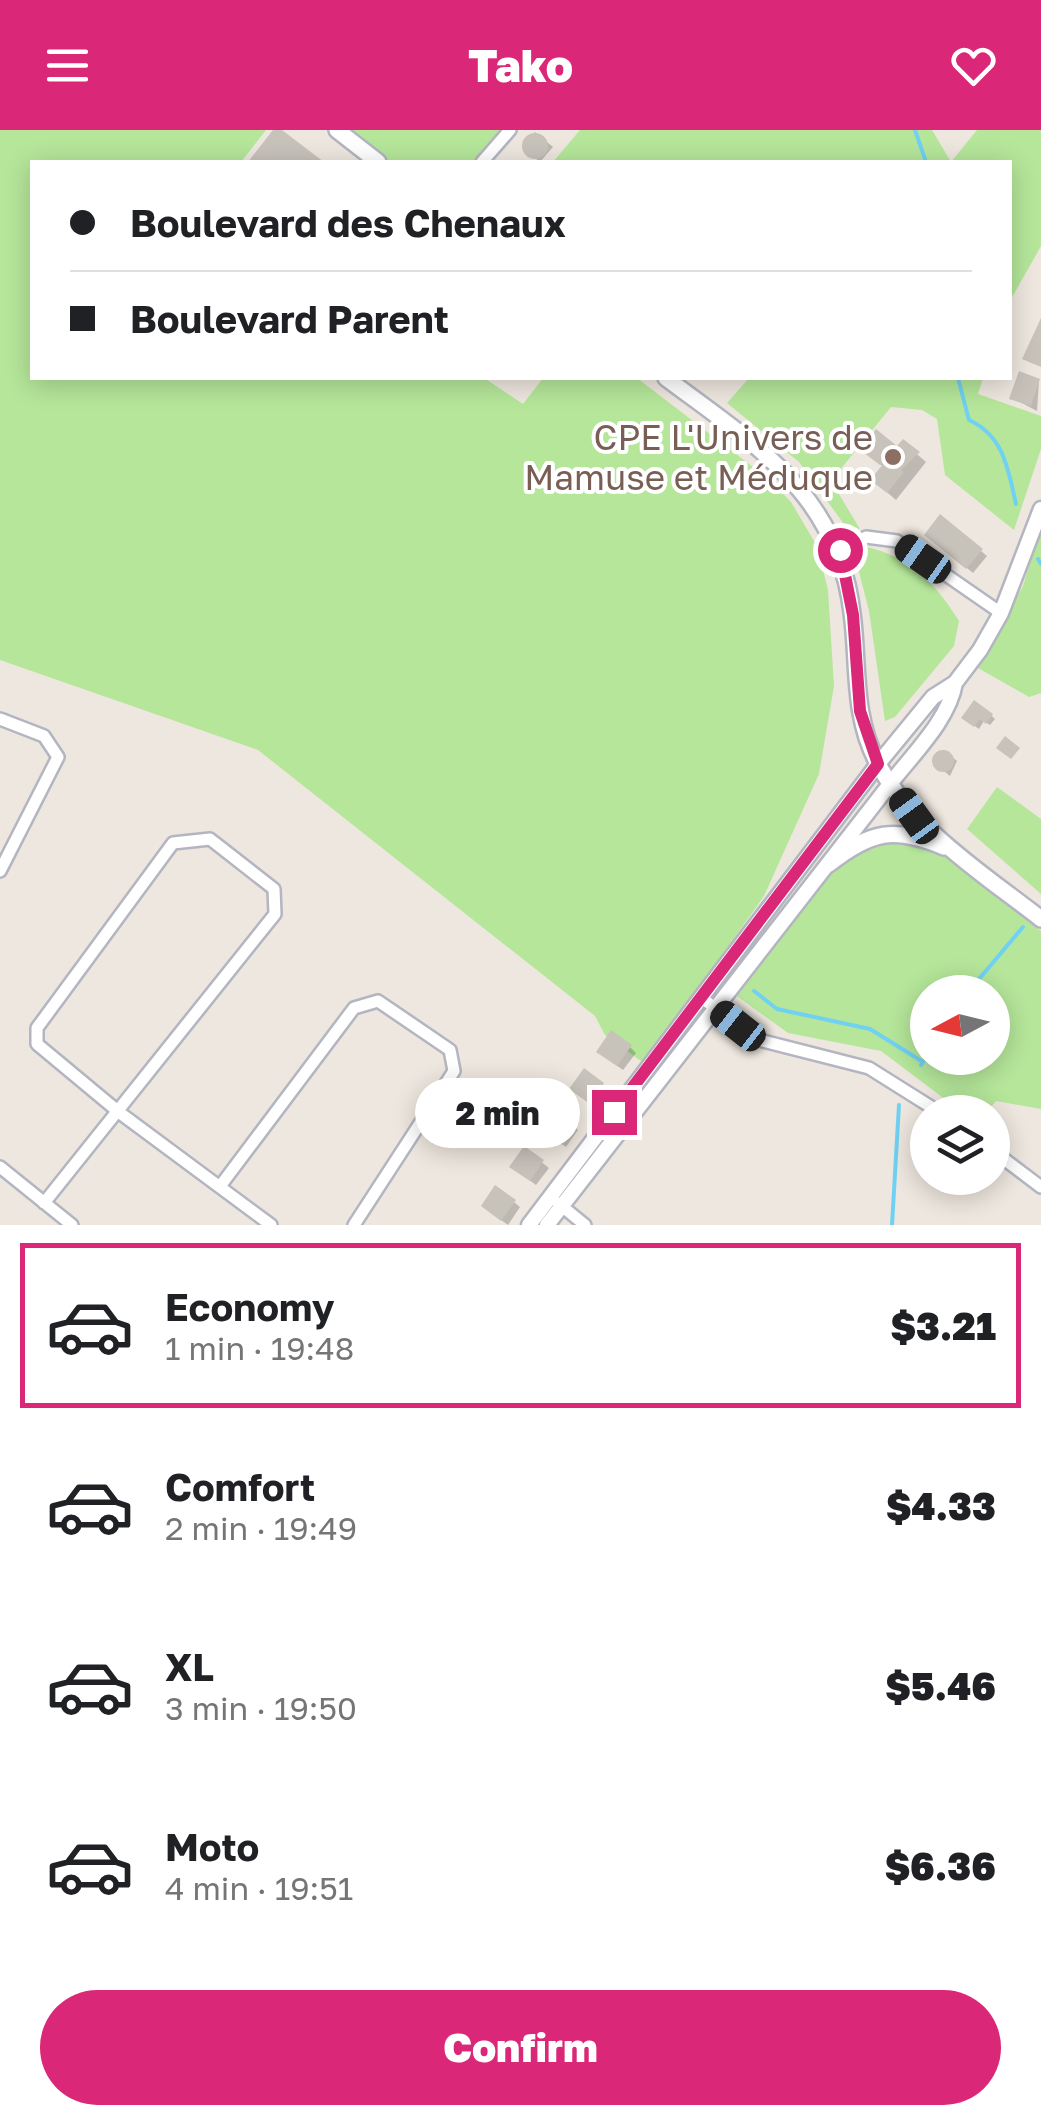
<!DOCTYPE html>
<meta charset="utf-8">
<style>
:root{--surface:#fff;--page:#f2f2f2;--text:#202124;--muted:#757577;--line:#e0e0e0;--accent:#db2777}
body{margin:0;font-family:"Golos Text",sans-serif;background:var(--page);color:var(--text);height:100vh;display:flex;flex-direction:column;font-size:38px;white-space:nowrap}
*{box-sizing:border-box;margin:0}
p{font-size:32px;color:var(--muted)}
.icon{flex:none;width:55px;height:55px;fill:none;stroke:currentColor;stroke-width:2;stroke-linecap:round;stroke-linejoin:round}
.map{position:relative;height:1095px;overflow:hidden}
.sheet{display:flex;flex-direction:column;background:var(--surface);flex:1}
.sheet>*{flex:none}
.banner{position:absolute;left:30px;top:30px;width:982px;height:220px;border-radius:0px;box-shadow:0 5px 25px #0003;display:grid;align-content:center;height:220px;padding:0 40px;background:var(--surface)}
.needle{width:65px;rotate:263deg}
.controls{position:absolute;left:910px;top:845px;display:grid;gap:20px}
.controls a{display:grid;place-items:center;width:100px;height:100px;border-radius:50%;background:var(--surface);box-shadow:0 5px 25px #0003;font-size:50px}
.end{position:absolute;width:45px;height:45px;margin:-22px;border:12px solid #db2777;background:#fff;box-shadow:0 0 0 5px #fff}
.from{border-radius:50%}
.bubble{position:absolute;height:70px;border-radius:35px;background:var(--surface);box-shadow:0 5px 25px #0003;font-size:32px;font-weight:800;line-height:70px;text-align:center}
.car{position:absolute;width:30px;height:60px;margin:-30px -15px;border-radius:12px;box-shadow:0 0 8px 2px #0007;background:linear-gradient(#222 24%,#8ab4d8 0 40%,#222 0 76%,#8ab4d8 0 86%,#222 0)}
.banner b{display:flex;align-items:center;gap:35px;height:95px;font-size:38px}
.banner b+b{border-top:2px solid var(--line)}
.banner i{width:25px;height:25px;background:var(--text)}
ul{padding:18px 0 0;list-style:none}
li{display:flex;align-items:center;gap:30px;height:165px;margin:0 20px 15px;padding:0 20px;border:5px solid transparent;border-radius:0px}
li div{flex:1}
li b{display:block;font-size:38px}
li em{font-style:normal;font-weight:800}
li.active{border-color:var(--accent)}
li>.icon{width:90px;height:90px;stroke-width:1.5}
.cta{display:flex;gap:20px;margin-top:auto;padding:20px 40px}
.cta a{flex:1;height:115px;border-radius:60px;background:var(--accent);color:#fff;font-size:40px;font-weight:800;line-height:115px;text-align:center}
header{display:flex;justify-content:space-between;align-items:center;height:130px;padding:0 40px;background:var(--accent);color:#fff;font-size:45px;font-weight:800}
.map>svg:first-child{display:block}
</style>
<header><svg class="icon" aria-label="menu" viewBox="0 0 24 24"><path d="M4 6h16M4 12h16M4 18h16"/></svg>Tako<svg class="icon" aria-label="heart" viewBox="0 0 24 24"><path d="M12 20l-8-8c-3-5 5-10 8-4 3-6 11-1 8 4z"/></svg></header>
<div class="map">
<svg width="1041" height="1095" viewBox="0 0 1041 1095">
<rect width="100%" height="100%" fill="#eee7df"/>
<path fill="#b5e69a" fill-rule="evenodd" d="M0,0H266L241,32H32V248H484L523,274L543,248H637L771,351L791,372L817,416L828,460L834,556L819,644L764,766L645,934L605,905L595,886L258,620L0,530Z
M337,0H510L482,32H378Z
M580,0H932L951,32L977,0H1041V116L1010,171V32H553Z
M749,248H983L978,264L1041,286V319L1014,400L945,345L937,289L922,280L891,277L831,351L860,399L846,397L799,332L727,273Z
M1041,397V563L1029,567L978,538L1023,456Z
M867,417C912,428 935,453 959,491L954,516L895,587L885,591L869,481L854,422Z
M997,657L1041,689V764L967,699Z
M908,711L941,722L1041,801V979L996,971L987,982H962L881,921L788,903L734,864L830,739L863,718ZM928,862H992V928H928Z"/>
<path fill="#0003" d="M535,2L553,17L540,32L522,18Z
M1039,251L1037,281L1012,268Z
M903,312L926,332L896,370L882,358L884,337L872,328L898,319Z
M933,410L981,421L987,426L973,443Z
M992,586L995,589L990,595L984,591L979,599L968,591Z
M944,620L957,631L950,646L933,632Z
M630,917L636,923L623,940L605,927Z
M603,955L609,961L596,978L578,965Z
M572,994L578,1000L566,1017L547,1004Z
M525,1019L549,1038L536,1055L518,1042Z
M514,1072L520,1077L508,1095L490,1082Z"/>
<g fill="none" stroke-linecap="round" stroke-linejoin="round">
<path stroke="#70d1f3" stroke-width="4" d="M915,0L926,32
M958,248L969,290C1004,306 1008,339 1016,374
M1038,429L1041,434
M754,861L777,879L870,899L923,932
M968,862L1023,797
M921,935L928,924
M892,1095L899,975"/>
</g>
<path fill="#c7c2ba" d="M273,0H282L324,32H248Z
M522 16a13 13 0 1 1 26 0a13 13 0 1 1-26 0Z
M1041,188V237L1022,229Z
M1019,241L1040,249L1031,276L1009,269Z
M876,299L897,316L903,309L920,322L901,340L904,342L887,363L870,350L884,333L880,335L860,320Z
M940,384L983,419L966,439L924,405Z
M974,570L993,584L986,594L980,589L974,597L961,588Z
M1005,606L1020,618L1011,629L996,618Z
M932 631a11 11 0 1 1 22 0a11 11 0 1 1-22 0Z
M611,900L632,915L617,936L596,922Z
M584,938L604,953L590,974L569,959Z
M553,977L574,992L559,1013L538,999Z
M524,1016L544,1030L530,1051L509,1037Z
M495,1055L516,1070L501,1091L481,1076Z"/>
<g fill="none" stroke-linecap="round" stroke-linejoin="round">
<g stroke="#b3b5c0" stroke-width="16">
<path id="minor" d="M482,32L510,0
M840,421L866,407L897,411L1001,483
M0,589L44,606L58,627L0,741
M702,868L755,909L869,938L939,982
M992,1020L1041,1057
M0,1037L72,1095
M221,1055L354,878L378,871L450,920L454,941L354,1095
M44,1073L275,784L274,759L210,709L173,713L37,898V914L120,983L271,1095
M558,1073L585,1095"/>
</g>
<g stroke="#b3b5c0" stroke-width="19">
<path id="tertiary" d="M529,1095L878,634L933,567L955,553L980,520L1001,483L1041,379
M547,1095L890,654C912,625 949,590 955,553"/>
</g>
<g stroke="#b3b5c0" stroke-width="20">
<path id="secondary" d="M337,0L378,32
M666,248C755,315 838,363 852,483C859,534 852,584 877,632C913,700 982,743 1041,789
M829,734C871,701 894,696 944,717"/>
</g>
<use href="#minor" stroke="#fff" stroke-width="11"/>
<use href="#tertiary" stroke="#fff" stroke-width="14"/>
<use href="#secondary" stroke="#fff" stroke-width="15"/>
</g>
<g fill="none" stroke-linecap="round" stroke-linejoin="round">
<path stroke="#db2777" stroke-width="12" d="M614,982L878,634L860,581L853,485L840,420"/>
</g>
<circle fill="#8d6e63" stroke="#fff" stroke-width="4" cx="893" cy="327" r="10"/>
<g text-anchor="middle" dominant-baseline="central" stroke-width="8" stroke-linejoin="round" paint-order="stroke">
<g font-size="35" fill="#785e54" stroke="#fff" text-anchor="end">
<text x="873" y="307">CPE L'Univers de<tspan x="873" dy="40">Mamuse et Méduque</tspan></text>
</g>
</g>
</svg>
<div class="controls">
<a><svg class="needle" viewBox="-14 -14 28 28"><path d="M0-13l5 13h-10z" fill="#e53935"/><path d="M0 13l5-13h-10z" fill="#757577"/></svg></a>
<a><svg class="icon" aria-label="layers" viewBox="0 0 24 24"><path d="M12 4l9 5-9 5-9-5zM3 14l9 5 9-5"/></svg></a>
</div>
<i class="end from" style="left:840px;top:420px"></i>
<i class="end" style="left:614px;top:982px"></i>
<div class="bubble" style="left:415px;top:948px;width:165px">2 min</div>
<i class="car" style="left:923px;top:429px;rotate:305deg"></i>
<i class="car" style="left:914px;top:686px;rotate:324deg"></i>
<i class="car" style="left:738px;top:896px;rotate:308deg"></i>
<div class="banner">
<b><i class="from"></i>Boulevard des Chenaux</b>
<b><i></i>Boulevard Parent</b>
</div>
</div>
<section class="sheet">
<ul>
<li class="active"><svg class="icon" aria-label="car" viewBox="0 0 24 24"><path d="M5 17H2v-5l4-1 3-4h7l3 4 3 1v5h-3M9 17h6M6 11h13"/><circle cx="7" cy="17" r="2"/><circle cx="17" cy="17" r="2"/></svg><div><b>Economy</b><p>1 min · 19:48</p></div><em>$3.21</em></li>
<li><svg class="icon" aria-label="car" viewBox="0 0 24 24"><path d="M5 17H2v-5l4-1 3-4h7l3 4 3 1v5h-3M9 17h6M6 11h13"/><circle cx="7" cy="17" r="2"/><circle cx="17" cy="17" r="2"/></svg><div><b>Comfort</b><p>2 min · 19:49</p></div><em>$4.33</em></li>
<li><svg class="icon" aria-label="car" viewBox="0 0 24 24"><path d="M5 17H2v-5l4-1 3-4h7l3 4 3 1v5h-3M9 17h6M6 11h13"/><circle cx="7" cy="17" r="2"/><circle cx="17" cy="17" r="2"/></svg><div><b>XL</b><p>3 min · 19:50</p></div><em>$5.46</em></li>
<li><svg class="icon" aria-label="car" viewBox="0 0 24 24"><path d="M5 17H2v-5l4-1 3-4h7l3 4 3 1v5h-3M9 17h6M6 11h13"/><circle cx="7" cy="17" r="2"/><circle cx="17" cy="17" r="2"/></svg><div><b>Moto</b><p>4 min · 19:51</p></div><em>$6.36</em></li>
</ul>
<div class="cta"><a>Confirm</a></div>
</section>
